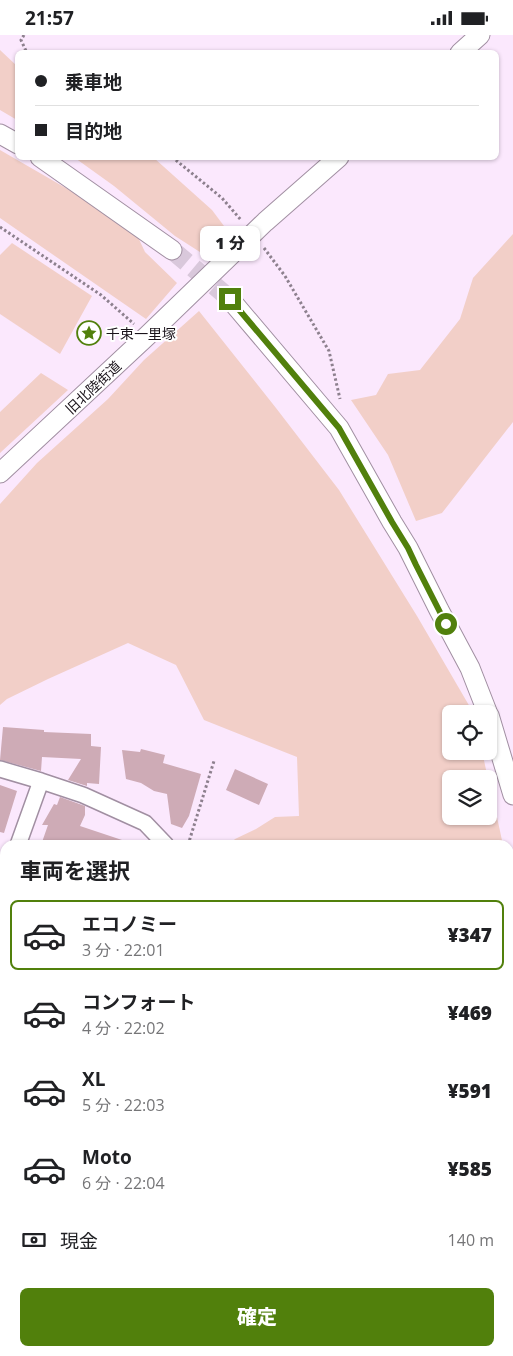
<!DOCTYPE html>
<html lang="ja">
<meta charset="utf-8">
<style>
:root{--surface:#fff;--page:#f2f2f2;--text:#202124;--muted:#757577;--line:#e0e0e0;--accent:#51800c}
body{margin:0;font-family:"Open Sans","Noto Sans JP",sans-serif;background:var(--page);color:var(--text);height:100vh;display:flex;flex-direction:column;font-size:19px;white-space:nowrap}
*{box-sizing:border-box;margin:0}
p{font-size:16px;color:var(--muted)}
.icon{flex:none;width:28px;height:28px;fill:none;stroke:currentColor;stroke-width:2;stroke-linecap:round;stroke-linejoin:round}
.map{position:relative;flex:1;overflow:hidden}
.details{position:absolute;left:0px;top:805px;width:514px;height:516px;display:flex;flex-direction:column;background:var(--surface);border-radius:15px 15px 0 0;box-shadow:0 1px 4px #0004}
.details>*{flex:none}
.top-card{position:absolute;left:15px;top:15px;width:484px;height:110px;border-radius:8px;box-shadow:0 1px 4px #0004;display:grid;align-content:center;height:110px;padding:0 20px;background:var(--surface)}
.fabs{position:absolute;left:442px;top:670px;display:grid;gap:10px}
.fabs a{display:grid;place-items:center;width:55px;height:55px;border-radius:8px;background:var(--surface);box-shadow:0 1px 4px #0004;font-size:25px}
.end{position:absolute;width:22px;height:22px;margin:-11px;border:6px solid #51800c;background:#fff;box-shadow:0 0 0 2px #fff}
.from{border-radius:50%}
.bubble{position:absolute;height:35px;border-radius:8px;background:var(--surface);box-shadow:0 1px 4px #0004;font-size:16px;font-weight:800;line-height:35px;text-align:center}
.top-card b{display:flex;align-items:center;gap:18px;height:48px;font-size:19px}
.top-card b+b{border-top:1px solid var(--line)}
.top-card i{width:12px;height:12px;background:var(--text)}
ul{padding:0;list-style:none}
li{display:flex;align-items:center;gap:15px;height:70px;margin:0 10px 8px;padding:0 10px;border:2px solid transparent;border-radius:8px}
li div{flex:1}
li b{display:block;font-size:19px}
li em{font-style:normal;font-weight:800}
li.current{border-color:var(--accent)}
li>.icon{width:45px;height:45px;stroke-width:1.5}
h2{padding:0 20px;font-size:22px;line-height:60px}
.pay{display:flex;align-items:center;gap:12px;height:55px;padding:0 20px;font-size:19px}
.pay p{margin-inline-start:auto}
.button{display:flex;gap:10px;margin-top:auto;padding:10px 20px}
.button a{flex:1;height:58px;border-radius:8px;background:var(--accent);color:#fff;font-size:20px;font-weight:800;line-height:58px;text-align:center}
.status{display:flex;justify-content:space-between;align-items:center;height:35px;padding:0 25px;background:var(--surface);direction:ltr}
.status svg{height:14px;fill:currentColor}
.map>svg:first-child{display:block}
</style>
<div class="status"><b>21:57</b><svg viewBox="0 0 49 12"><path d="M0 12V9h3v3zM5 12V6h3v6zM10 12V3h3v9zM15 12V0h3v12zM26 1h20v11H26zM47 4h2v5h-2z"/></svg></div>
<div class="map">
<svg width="513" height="1321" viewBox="0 0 513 1321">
<rect width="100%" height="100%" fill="#fbe8fd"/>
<path fill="#f2cfc8" d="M0,15L17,31V85L0,75Z
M0,115L71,156L136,198L145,217L177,248L146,284L0,183Z
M75,123H154L212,175L224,191L221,210L203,219L175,201L114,151Z
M513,199V387L442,478L416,486L388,420L351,365L376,360L388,339L420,335L460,284L473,243Z
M12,208L92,261L60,319L0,279V220Z
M199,276L276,373L339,455L417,581L474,679H451V716H482L488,744H451V781H489V745L503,810H229L235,804L256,794L275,782L299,781L297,722L204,685L176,630L128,608L48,644L7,664L0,670V469L37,428L108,364L144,325Z
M41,338L68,355L0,418V377Z
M509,954L513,969V1321H333V1316H509Z"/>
<path fill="#ceabb6" d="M3,692L44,695V697L91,699V711L101,712L99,749L87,748V751L68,745L81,724L42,722L41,736L0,725Z
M141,714L165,720L163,728L201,739L189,781L182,793L171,789L167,759L154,756L141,748L126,744L122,715L140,717Z
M235,734L268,749L259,770L226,755Z
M0,750L17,756L4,798L0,797Z
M60,762L85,771V780L80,791L128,807L127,810H41L48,790H42L54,769L57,770Z"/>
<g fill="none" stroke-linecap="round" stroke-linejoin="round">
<path stroke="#d9c8db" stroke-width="19" stroke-dasharray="19 9" stroke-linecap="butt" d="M172,215L229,263"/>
<g stroke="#a18fa2" stroke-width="10">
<path id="service" d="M0,1276L5,1278"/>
</g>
<g stroke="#a18fa2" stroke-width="18">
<path id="minor" d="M0,734L41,746L83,760L145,788L166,810
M18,810L41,746
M0,861L5,847
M0,895H5
M0,1027L5,1028
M119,1321L121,1316"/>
</g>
<g stroke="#a18fa2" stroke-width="21">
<path id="tertiary" d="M460,18L480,0
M0,99L18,109
M40,122L172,215
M229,263L339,393L392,487L408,513L439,575L470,633L488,679
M0,438L147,301L265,187L339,122
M489,680L513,760"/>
</g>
<path stroke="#8d808e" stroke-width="3" stroke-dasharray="2.5 2.5" stroke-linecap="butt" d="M24,0L21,5L27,18
M172,122L222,163L241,185
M0,192L101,260L134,289
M264,213L285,241L329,316L340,364
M188,810L214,726"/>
<use href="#service" stroke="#fff" stroke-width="8"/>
<use href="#minor" stroke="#fff" stroke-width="15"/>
<use href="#tertiary" stroke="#fff" stroke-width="19"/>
</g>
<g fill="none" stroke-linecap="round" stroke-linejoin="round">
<path stroke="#51800c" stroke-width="6" d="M230,264L339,393L392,487L408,513L416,530L446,589"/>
</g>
<defs>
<g id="sight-ring" transform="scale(1.25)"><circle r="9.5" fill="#fff" stroke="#51800c" stroke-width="1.5"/><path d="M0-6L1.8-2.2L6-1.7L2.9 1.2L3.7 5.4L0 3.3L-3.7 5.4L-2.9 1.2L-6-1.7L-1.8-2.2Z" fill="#51800c"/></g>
</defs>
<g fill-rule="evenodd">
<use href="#sight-ring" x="89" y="298"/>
</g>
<g text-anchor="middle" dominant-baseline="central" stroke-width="4" stroke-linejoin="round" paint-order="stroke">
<g font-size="14" fill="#1a131a" stroke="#fff" text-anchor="start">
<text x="106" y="298">千束一里塚</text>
</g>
<g font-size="14" fill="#1a131a" stroke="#fff">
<text transform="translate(93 352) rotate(-43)">旧北陸街道</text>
</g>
</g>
</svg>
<div class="fabs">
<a><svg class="icon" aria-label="locate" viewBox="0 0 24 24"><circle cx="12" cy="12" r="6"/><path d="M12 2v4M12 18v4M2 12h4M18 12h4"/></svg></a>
<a><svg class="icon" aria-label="layers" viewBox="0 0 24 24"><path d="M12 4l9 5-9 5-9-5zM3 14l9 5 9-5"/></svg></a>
</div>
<i class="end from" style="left:446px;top:589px"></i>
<i class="end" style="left:230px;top:264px"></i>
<div class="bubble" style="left:200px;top:191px;width:60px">1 分</div>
<div class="top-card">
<b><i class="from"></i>乗車地</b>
<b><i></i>目的地</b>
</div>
<section class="details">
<h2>車両を選択</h2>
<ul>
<li class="current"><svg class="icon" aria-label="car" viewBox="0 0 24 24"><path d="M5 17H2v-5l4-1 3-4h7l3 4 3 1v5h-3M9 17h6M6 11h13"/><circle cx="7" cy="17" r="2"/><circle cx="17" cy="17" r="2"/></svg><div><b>エコノミー</b><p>3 分 · 22:01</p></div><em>¥347</em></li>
<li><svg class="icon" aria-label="car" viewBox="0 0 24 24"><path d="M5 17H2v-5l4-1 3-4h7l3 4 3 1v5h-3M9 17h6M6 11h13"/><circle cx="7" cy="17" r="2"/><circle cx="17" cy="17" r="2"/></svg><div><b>コンフォート</b><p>4 分 · 22:02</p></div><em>¥469</em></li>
<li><svg class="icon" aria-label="car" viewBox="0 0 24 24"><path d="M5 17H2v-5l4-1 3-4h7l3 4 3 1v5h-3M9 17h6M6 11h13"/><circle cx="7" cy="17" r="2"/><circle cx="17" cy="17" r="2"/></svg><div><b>XL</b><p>5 分 · 22:03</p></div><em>¥591</em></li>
<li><svg class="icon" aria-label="car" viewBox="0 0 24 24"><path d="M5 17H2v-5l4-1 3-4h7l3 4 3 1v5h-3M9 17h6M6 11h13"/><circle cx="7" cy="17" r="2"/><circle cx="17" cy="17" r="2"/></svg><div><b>Moto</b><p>6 分 · 22:04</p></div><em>¥585</em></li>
</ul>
<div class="pay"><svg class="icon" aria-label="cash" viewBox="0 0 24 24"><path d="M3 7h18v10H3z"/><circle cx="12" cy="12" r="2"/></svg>現金<p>140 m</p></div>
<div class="button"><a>確定</a></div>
</section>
</div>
